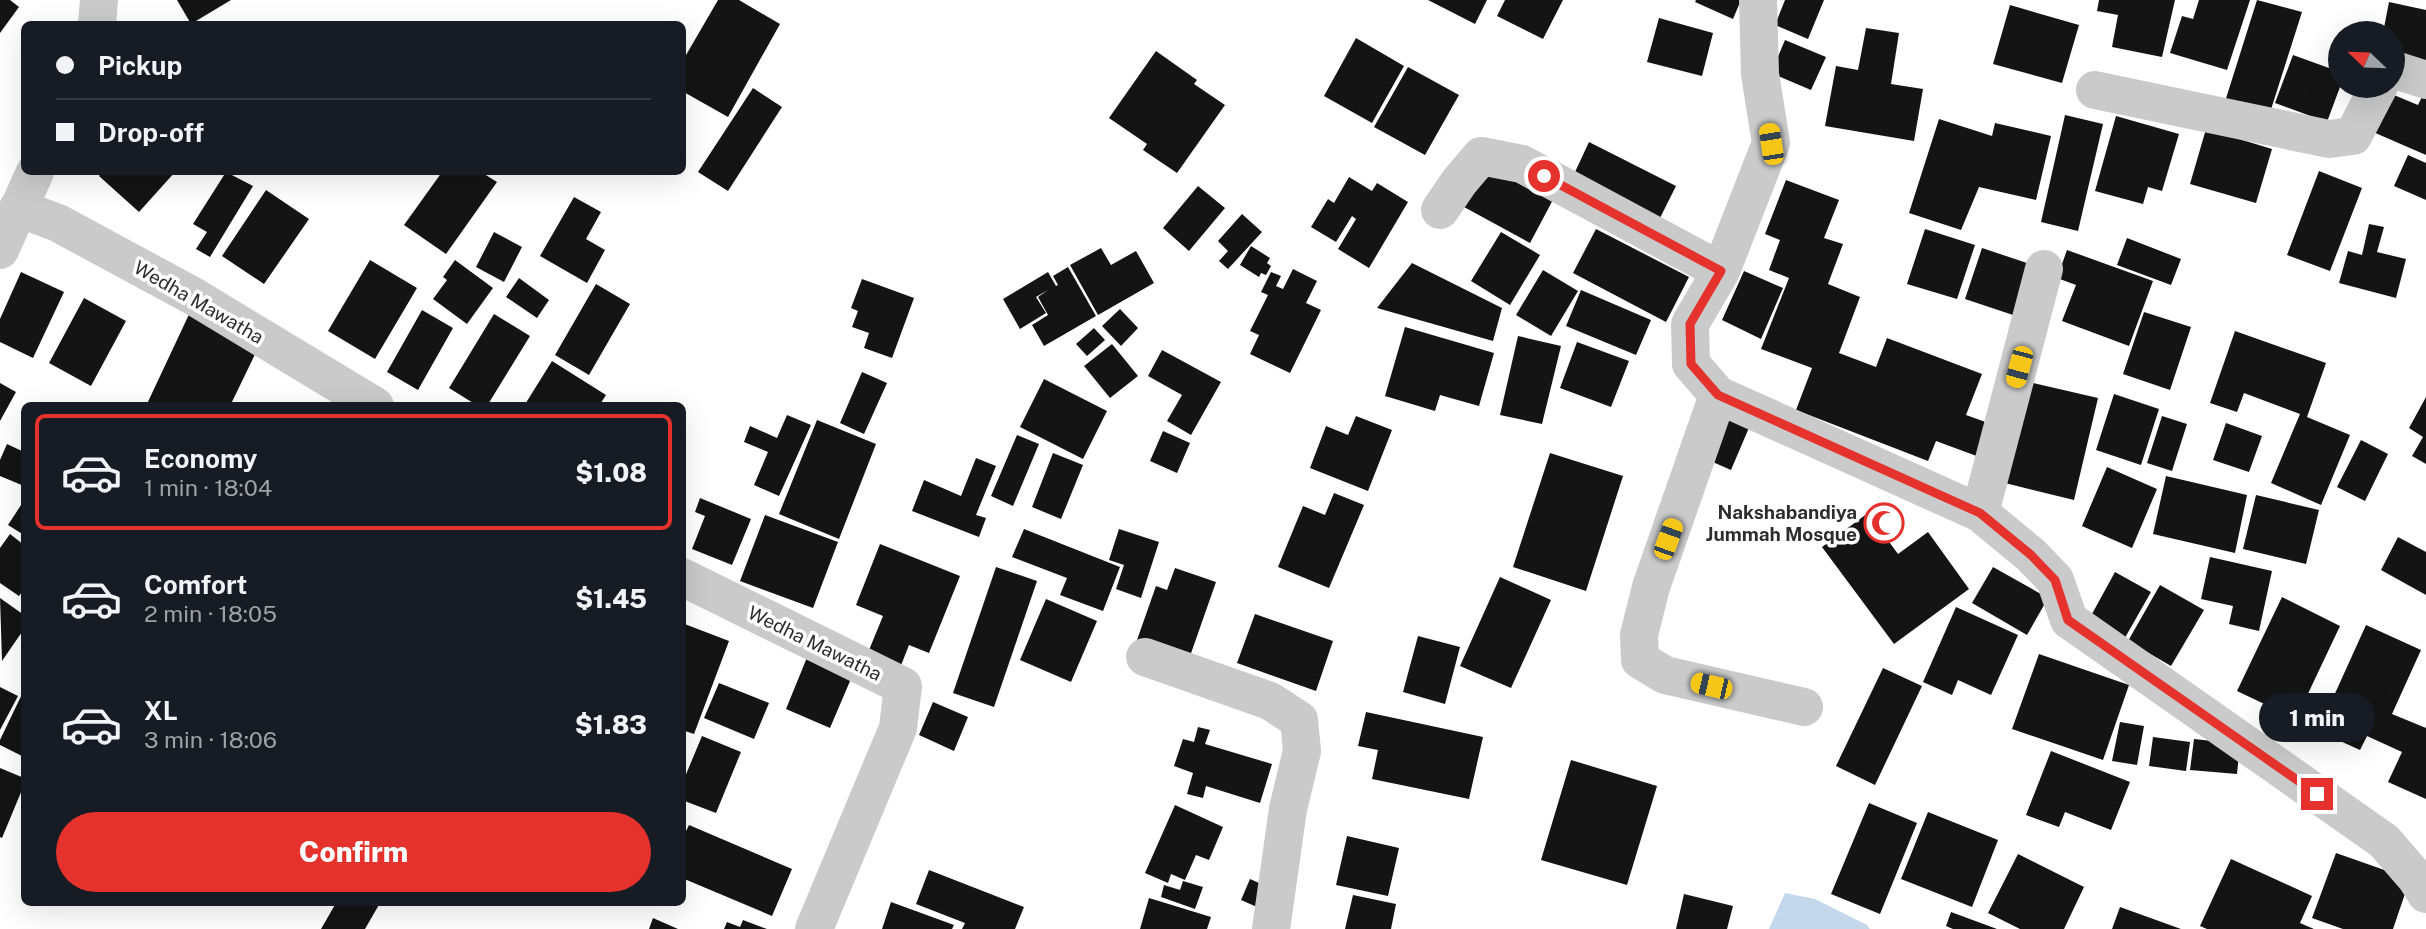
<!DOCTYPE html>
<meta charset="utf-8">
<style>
:root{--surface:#171b24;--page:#242831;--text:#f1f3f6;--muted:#9ea1a6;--line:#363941;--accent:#e6322c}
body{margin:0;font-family:"Public Sans",sans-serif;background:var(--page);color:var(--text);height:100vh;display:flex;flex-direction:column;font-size:26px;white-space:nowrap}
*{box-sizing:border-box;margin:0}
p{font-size:23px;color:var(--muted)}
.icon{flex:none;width:38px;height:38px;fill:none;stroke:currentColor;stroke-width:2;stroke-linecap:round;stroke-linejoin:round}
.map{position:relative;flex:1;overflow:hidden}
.details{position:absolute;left:21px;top:402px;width:665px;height:504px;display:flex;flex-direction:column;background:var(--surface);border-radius:10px;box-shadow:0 7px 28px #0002}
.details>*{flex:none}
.top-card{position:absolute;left:21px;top:21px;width:665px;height:154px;border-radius:10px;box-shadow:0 7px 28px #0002;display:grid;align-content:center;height:154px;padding:0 35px;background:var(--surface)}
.needle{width:46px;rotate:293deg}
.fabs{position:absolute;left:2328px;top:21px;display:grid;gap:14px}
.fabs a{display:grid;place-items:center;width:77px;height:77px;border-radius:50%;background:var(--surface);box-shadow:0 7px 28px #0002;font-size:35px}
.end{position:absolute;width:32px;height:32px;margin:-16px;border:9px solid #e6322c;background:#fff;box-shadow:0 0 0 4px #fff}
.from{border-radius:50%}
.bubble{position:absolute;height:49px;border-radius:24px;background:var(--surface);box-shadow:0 7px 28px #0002;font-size:23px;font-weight:800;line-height:49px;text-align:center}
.car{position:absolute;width:21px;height:42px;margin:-21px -10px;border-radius:9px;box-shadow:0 0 5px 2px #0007;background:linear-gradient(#f5c518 24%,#345 0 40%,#f5c518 0 76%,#345 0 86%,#f5c518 0)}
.top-card b{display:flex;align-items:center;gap:24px;height:66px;font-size:26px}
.top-card b+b{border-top:2px solid var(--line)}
.top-card i{width:18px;height:18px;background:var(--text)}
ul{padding:12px 0 0;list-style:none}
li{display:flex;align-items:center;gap:21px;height:116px;margin:0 14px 10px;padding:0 21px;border:4px solid transparent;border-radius:10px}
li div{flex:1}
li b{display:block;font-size:26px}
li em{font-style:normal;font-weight:800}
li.selected{border-color:var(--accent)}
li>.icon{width:63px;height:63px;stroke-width:1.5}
.button{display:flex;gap:14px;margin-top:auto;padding:14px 35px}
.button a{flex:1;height:80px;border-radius:42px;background:var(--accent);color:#fff;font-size:28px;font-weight:800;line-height:80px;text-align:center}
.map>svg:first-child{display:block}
</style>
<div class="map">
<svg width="2426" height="929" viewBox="0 0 2426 929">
<rect width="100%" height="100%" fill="#fff"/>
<path fill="#c5d8eb" d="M1785,893L1815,899L1867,925L1870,929H1769Z"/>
<path fill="#141414" d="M0,0H10L19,7L0,33Z
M177,0H231L191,24Z
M718,0H739L780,24L728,117L682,91V62Z
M1428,0H1487L1475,24Z
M1505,0H1563L1543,39L1497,16Z
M1696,0H1741L1733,19L1695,2Z
M1785,0H1824L1808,39L1775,25Z
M2099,0H2175L2162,57L2112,47L2118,15L2097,11Z
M2199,0H2250L2227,70L2170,53L2182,16L2193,19Z
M2257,0L2302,12L2267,122L2223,108Z
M2389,2L2426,10V62L2392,55V33H2383Z
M2010,5L2079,25L2062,83L1993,64Z
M1659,18L1713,33L1702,76L1647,62Z
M1866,28L1899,33L1891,84L1923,89L1914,141L1825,126L1836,66L1858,70Z
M1356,38L1404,66L1372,123L1324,96Z
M1785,40L1826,57L1811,90L1771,73Z
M1156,51L1197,80L1194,84L1225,105L1177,173L1143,150L1147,144L1109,118Z
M2293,55L2340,72V87L2327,122L2275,103Z
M1408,67L1459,95L1425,155L1374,127Z
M753,88L782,107L728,191L698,172Z
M2426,88V155L2373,132L2389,93L2418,105Z
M2065,115L2103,124L2078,231L2041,222Z
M2116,116L2179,134L2162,191L2148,187L2143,204L2095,191Z
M1939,119L1992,136L1995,123L2051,136L2036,200L1979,187L1961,230L1909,213Z
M2206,129L2272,149L2256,203L2190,184Z
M1589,142L1676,186L1654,230L1568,187Z
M2408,155L2426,163V200L2394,186Z
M1490,160L1555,196L1530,243L1464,207Z
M2319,171L2362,188L2330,271L2287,255Z
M102,172H175L139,212L99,176Z
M226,172L253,186L210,257L196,249L207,232L193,224Z
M442,172H481L497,182L446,254L404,225Z
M1349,177L1372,191L1377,183L1408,202L1369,268L1338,249L1356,219L1352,216L1336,242L1311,227L1328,199L1334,203Z
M1786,180L1839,200L1824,238L1843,244L1828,284L1860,297L1839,353L1876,367L1887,338L1982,374L1966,415L1994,425L1982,458L1936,441L1928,461L1796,410L1812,368L1761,349L1789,278L1769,270L1780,240L1765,234Z
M1198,186L1225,208L1189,251L1163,228Z
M266,190L309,219L264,284L222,256Z
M574,197L601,212L586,239L605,250L587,283L540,256Z
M1242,214L1262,232L1228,269L1219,261L1228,251L1218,241Z
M2369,224L2384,227L2377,252L2406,259L2396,298L2339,283L2348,251L2362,255Z
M1596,229L1689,277L1666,322L1573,273Z
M1925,229L1975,245L1957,299L1907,284Z
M494,232L522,247L504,282L476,267Z
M1501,232L1540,255L1510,305L1471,281Z
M2127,238L2181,259L2171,285L2117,265Z
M1251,246L1270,258L1267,263L1271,266L1266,275L1261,273L1259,277L1240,265Z
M1101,248L1111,265L1136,251L1154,283L1098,315L1070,265Z
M1982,248L2030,264L2013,315L1965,299Z
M2067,250L2153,281L2129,346L2062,321L2076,285L2057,278Z
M370,260L417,288L375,359L328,331Z
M455,260L493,288L467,324L433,299L447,280L443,277Z
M1412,263L1502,308L1493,341L1377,308Z
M1068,267L1096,316L1044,346L1032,325L1048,315L1038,297L1048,290L1036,297L1046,313L1020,329L1003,299L1048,272L1056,286L1058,285L1053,276Z
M1293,269L1317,281L1306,303L1321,310L1290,373L1250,354L1259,335L1250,331L1268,295L1261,292L1271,272L1281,276L1276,286L1283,289Z
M1543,270L1578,291L1551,336L1516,315Z
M1744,271L1783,288L1761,339L1722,320Z
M21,272L64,292L33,358L0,342V319Z
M519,278L549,300L537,318L506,297Z
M862,279L914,298L892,358L864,348L869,333L852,327L858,311L851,308Z
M596,284L630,304L589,375L555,355Z
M1581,290L1651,320L1636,355L1566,326Z
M84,298L126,321L91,386L49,363Z
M192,308L261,342L230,406H146Z
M1120,309L1138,328L1121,346L1102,326Z
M422,310L453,328L418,390L387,372Z
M2144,312L2191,327L2170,390L2123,374Z
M494,314L530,336L487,406H478L449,388Z
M1405,327L1494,353L1479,406L1440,395L1435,411L1385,396Z
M1094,328L1105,340L1087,356L1076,344Z
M2235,331L2326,363L2307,417L2350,435L2321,505L2271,483L2300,414L2244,393L2237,412L2210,403Z
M1518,336L1561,346L1542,424L1500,415Z
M1577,342L1629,361L1611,407L1560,388Z
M1112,344L1138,376L1110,398L1084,366Z
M1162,350L1221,382L1191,435L1167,421L1182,395L1148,376Z
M552,361L606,395L599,406H524Z
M862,372L887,383L864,434L840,423Z
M1044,379L1107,411L1083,459L1020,427Z
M2029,382L2098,398L2074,500L2005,483Z
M0,383L16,392L0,421Z
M2114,394L2159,409L2141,465L2096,450Z
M2426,397V464L2412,456L2423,437L2409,428Z
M1729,413L1751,423L1731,470L1708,460Z
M787,415L811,425L779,496L754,485L768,452L744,442L750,426L777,438Z
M1356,416L1392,430L1368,491L1310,468L1326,426L1348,435Z
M2162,416L2187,424L2172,471L2147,463Z
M817,420L876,444L839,539L779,514Z
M2226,423L2262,436L2249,472L2213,460Z
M1163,431L1190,443L1177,473L1150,461Z
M1017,435L1039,444L1013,506L991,496Z
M2361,440L2388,454L2365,501L2337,487Z
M7,444L24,452V486L0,476V460Z
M1053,453L1083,465L1061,519L1032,507Z
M1550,453L1623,476L1586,591L1513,567Z
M976,458L996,466L976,515L986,518L979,537L912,511L924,480L961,496Z
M2107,467L2157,489L2132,548L2082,526Z
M2166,476L2247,495L2235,553L2153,534Z
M1334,493L1364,505L1329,588L1278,567L1303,506L1325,515Z
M2256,495L2319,510L2306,564L2243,549Z
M700,498L751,519L732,565L692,549L705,516L695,512Z
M23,502L24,503V535L8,525Z
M1868,513L1898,554L1928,532L1969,589L1894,644L1822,547Z
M765,515L838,542L813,608L740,581Z
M1024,529L1120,567L1103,611L1060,595L1067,578L1012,557Z
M1119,529L1159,542L1141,598L1116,589L1124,565L1109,560Z
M10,534L24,545V589L19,596L0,583V548Z
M2398,537L2426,552V595L2381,570Z
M880,544L960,576L929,653L909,645L900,668L867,655L883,616L856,605Z
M2210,557L2272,571L2259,631L2229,624L2233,606L2201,599Z
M996,567L1037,581L994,707L953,693Z
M1993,567L2048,598L2027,635L1972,603Z
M1175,568L1216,582L1189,659L1137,640L1156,586L1167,590Z
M2115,572L2151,592L2122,643L2087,623Z
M1500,577L1551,600L1511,688L1460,666Z
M2160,585L2204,610L2171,666L2128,641Z
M2282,597L2340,626L2296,719L2237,691Z
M0,598L24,615V629L2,661Z
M1046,599L1097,621L1071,682L1020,660Z
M1956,607L2018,635L1991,695L1958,680L1952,695L1923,682Z
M1255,614L1333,641L1316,691L1237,663Z
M682,623L729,641L694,734L682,730Z
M2366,625L2421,650L2392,714L2426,728V799L2388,782L2402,752L2367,736L2360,750L2318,731Z
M1418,636L1460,647L1445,704L1403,692Z
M2039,654L2129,685L2103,760L2012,729Z
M808,655L853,674L830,728L786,709Z
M1883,668L1922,686L1875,785L1836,766Z
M719,683L769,703L754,739L704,718Z
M0,687L18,696L0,730Z
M24,690V757L0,745V740Z
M933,702L968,717L954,751L919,735Z
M1366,712L1483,737L1469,799L1372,779L1378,750L1358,746Z
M2120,722L2144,726L2137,765L2112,761Z
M1198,727L1210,730L1205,744L1272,764L1260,803L1206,786L1203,798L1187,794L1193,773L1174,766L1183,739L1194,742Z
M702,736L741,752L716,813L682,800V784Z
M2153,737L2190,742L2186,771L2149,766Z
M2194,739L2240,744L2237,774L2190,770Z
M2051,751L2130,782L2111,830L2065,812L2059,827L2026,815Z
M1571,760L1657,786L1627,885L1541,860Z
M0,768L24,778V785L2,838L0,837Z
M1869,803L1917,823L1880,914L1831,894Z
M1175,805L1223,827L1209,860L1196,855L1185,880L1171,874L1168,883L1145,873Z
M1928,812L1998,840L1972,907L1901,879Z
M689,825L792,869L772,916L682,878V839Z
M1347,836L1399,848L1388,896L1336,885Z
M2336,853L2410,879L2393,929H2343L2312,918Z
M2018,854L2084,887L2064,929H2020L1988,913Z
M2231,859L2312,896L2300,923L2314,929H2207L2200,926Z
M929,870L1024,907L1015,929H962L965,923L916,904Z
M1250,879L1266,886L1257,907L1241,900Z
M1183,881L1203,887L1195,909L1161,897L1164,885L1180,890Z
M1684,894L1733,906L1727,929H1676Z
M1353,895L1396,904L1391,929H1345Z
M1149,898L1211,917L1207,929H1140Z
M891,902L954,925L952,929H882Z
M336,903H380L365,929H321Z
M2120,907L2181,929H2112Z
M1951,912L1997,929H1953L1946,926Z
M653,918L678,929H649Z
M743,920L767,929H724L727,922L740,927Z"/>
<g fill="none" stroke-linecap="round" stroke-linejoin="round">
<path stroke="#cacaca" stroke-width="38" d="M1758,0L1760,74L1771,143L1721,271L1690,324L1691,364L1718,395L1980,513L2031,555L2055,580L2069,620L2384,841L2416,878L2426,894
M97,24L99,0
M2392,69L2426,80
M2095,90L2329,139L2353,136L2379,86
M18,208L58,223L193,296L375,406
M1440,210L1459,182L1481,156L1522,164L1721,271
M0,250L35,172
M1718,395L1651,587L1639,635L1640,660L1665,675L1804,707
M1980,513L2044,269
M682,577L903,686L898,728L814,929
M1145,657L1270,701L1299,720L1302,751L1288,809L1271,929"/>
</g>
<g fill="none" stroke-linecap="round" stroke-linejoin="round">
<path stroke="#e6322c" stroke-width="9" d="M1544,176L1721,271L1690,324L1691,364L1718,395L1980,513L2031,555L2055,580L2068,620L2317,794"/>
</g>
<defs>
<g id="mosque-ring" transform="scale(2.0125)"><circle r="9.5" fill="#fff" stroke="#e6322c" stroke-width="1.5"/><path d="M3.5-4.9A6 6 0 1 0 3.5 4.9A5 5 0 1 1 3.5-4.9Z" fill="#e6322c"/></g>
</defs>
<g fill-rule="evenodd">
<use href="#mosque-ring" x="1884" y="523"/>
</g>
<g text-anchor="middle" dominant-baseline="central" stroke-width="7" stroke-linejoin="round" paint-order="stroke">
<g font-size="19" fill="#2d2d2d" stroke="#fff">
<text transform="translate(199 302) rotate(30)">Wedha Mawatha</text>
<text transform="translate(815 643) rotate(26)">Wedha Mawatha</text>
</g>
<g font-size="19" font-weight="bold" fill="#2d2d2d" stroke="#fff" text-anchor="end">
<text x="1857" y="512">Nakshabandiya<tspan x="1857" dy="22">Jummah Mosque</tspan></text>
</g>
</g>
</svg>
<div class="fabs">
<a><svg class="needle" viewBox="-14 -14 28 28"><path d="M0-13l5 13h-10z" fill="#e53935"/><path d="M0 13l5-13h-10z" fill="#9ea1a6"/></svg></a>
</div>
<i class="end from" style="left:1544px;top:176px"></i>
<i class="end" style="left:2317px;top:794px"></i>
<div class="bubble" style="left:2259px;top:693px;width:116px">1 min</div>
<i class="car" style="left:1771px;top:144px;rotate:351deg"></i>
<i class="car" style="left:2019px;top:367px;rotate:195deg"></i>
<i class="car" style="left:1668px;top:539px;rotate:20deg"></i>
<i class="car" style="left:1711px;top:686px;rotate:283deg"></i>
<div class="top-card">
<b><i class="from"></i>Pickup</b>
<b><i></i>Drop-off</b>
</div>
<section class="details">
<ul>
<li class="selected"><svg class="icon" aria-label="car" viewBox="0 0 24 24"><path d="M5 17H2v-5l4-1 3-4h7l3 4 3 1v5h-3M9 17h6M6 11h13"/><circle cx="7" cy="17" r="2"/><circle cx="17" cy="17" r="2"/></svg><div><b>Economy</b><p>1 min · 18:04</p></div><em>$1.08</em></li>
<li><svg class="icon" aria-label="car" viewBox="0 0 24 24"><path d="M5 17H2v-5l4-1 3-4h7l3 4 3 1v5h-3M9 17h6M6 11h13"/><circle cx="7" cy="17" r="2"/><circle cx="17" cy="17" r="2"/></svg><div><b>Comfort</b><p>2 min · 18:05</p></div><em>$1.45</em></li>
<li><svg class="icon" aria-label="car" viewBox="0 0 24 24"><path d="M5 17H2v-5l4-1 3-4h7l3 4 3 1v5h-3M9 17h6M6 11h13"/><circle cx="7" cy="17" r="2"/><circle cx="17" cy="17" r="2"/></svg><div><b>XL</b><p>3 min · 18:06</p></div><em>$1.83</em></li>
</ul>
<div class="button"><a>Confirm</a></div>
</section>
</div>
